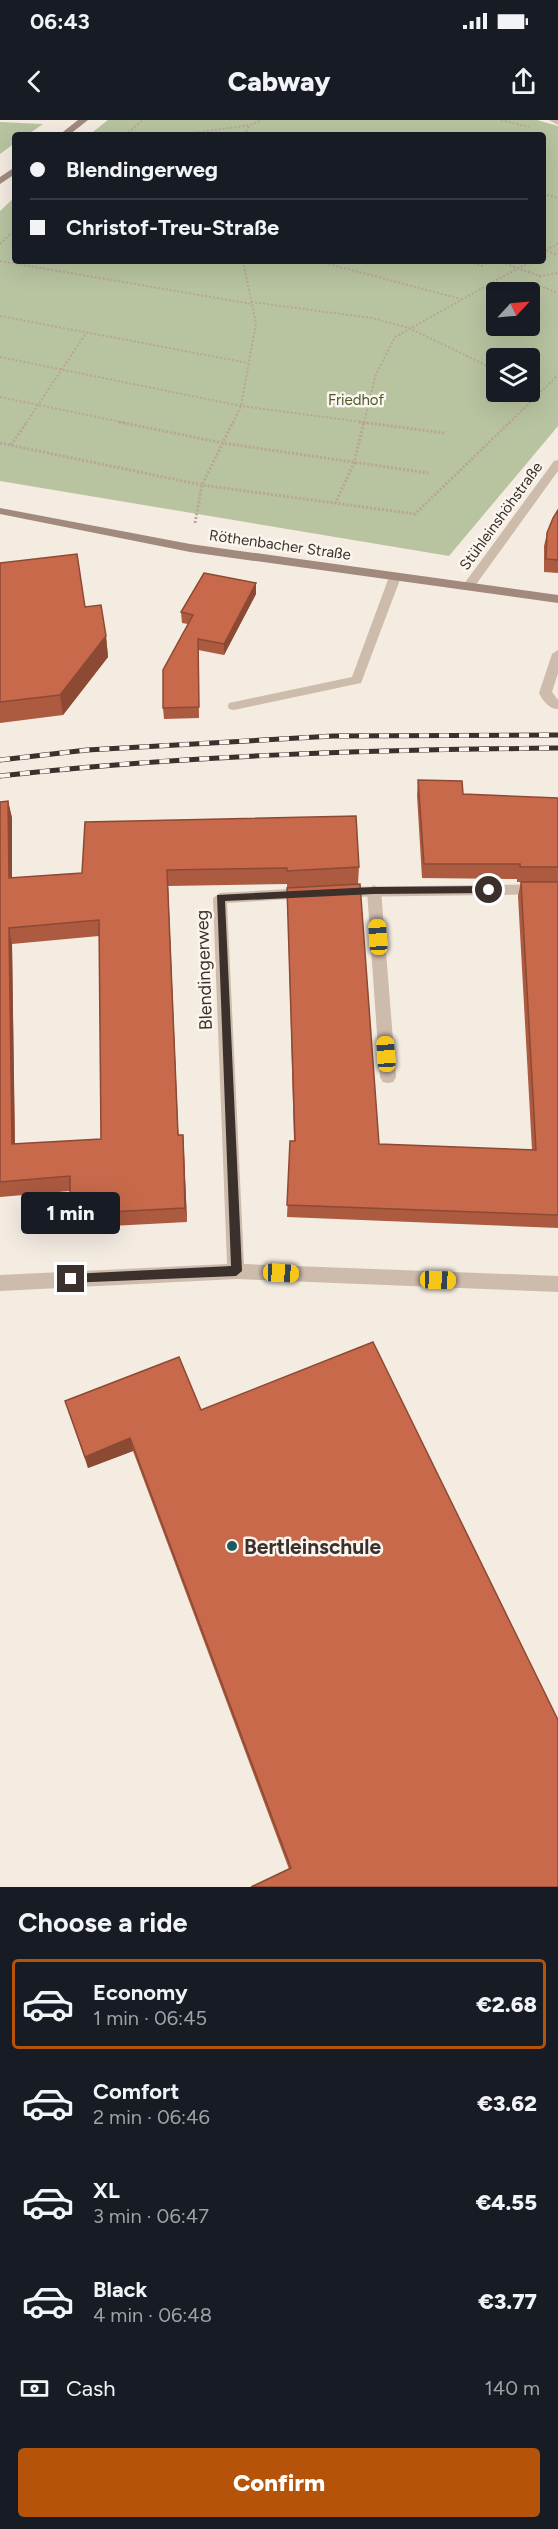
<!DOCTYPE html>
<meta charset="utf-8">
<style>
:root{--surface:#171b24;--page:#20242c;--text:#f1f3f6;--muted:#9ea1a6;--line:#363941;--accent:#b45309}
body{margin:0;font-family:Figtree,sans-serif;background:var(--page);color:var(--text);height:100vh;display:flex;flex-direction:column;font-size:22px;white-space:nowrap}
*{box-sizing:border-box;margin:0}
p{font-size:20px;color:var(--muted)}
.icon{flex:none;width:33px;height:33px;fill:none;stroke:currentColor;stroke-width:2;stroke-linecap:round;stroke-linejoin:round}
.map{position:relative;height:1767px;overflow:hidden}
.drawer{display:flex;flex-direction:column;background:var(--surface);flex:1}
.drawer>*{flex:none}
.banner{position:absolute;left:12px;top:12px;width:534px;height:132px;border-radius:6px;box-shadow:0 6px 24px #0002;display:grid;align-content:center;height:132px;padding:0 18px;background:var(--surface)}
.needle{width:39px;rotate:64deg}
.tools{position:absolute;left:486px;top:162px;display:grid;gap:12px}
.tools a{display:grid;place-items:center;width:54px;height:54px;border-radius:6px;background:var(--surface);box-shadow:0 6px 24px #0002;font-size:30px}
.end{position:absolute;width:27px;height:27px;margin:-14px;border:8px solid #3b302b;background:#fff;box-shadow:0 0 0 3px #fff}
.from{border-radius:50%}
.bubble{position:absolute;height:42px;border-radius:6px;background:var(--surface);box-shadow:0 6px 24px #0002;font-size:20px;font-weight:800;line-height:42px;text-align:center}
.car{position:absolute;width:18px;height:36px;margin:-18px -9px;border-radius:8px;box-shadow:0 0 4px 2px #0007;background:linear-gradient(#f5c518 24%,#345 0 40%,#f5c518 0 76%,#345 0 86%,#f5c518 0)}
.banner b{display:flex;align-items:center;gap:21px;height:57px;font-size:22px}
.banner b+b{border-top:2px solid var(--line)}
.banner i{width:15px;height:15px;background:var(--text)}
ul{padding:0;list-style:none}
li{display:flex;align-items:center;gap:18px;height:90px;margin:0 12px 9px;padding:0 6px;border:3px solid transparent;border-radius:6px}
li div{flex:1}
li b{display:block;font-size:22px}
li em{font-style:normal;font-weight:800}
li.current{border-color:var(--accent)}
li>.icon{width:54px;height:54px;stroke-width:1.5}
h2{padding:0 18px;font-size:27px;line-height:72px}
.pay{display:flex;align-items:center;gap:15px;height:66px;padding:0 18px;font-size:22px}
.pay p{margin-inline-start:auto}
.cta{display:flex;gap:12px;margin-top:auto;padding:12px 18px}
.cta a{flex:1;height:69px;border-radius:6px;background:var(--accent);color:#fff;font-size:24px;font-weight:800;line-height:69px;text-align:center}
.status{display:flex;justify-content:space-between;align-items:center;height:42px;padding:0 30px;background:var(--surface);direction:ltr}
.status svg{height:16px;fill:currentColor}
header{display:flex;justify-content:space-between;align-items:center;height:78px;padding:0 18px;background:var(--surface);font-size:27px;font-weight:800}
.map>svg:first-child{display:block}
</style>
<div class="status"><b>06:43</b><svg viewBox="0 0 49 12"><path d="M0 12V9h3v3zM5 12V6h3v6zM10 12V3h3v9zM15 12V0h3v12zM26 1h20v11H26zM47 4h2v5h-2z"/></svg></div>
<header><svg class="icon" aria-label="back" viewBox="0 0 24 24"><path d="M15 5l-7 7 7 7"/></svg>Cabway<svg class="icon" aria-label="share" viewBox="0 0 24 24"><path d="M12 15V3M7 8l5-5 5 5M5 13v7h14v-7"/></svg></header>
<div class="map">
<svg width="558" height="1767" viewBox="0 0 558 1767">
<rect width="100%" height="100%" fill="#f4ebe1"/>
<path fill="#b8c4a0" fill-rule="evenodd" d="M108,0H537L558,6V306L449,436L0,361V91L15,77V141H543V15H89ZM530,172V206H496V172ZM530,238V272H496V238Z
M0,2L43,4L27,15H15V23L0,34Z"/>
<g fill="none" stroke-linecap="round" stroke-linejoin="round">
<path stroke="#b9a596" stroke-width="2" stroke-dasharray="2 2" stroke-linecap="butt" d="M501,0L529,7
M125,15L143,0
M179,15L250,5
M244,15L250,5L262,0
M543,74L558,78
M0,124L15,110
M543,129L558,135
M543,133L558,123
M0,141L252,184
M317,141L461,179
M466,141L482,146L489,141
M498,141L540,156L558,153
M540,156L537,165L558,173
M251,182L372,198L409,208L496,250
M0,196L248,243
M0,237L241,286L370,303
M0,277L126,303
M26,303L86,213
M233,303L241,286L256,203L243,141
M364,303L376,254L395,217L531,141
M509,303L558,255"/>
<path stroke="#b9a596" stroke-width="3" stroke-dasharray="2 2" stroke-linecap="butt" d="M119,302L223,323L428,353
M359,302L445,313
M0,323L202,365L415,394L510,302
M11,325L27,302
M335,384L354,343L364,302
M195,403L202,365L233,302"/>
<path fill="#cdbbac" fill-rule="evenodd" d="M549,0H558V5Z
M395,453L401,457L361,563L234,590L229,589L228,586L229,583L234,582L352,557L389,457Z
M558,530V553L552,572L558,580V589C549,589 543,581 539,573L552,534Z
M374,765L381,770L396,957L393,962L388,963L383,962L380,957L367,770Z"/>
<path fill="#cdbbac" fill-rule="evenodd" d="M558,340V351L472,470H464V464L554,341Z
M558,764V774L342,777L335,772L342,767Z
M306,768L313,773L306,778L227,783L244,1144L558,1156V1172L236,1159L0,1171V1155L227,1144L213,778L220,773Z"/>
<path fill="#a18a7d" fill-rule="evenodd" d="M78,0H88L69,15H59Z
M15,47V54L0,64V57Z
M0,388L190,424L558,475V483L190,432L0,394Z"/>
<g stroke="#3b302b" stroke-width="5">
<path id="rail" d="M0,640L87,630L333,616L558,615
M0,656C186,635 371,630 558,628"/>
</g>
<use href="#rail" stroke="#fbf5ee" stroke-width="4" stroke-dasharray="10" stroke-linecap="butt"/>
</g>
<path fill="#ac5a40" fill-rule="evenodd" d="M558,390V453L544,452V426L547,413Z
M0,443L85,487L106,516L108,537L63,595L0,603Z
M256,463V474L224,535L198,530L199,598L164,599L163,588L188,504L182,503L181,492Z
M418,660L463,674L558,678V762H517V759L422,758L417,675Z
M8,681L12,698V758L82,753L85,702L359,747L358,764L379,1024L532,1030L518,776L521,762H558V1108L287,1097L290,1021H294L287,764L168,766L178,1015H183L187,1102L73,1108L70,1094V1071L0,1077V682ZM99,816L101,1019L15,1024L12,824Z
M65,1281L201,1290L558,1600L289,1749L133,1331L88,1348Z"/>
<path fill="#8c4a34" d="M256,463V474L224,535V524Z
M106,516L108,537L63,595L60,575Z
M8,681L12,698V775L9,758Z
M167,750L168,766L179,1030L178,1015Z
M9,808L12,824L15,1039L12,1024Z
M183,1015L184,1030L187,1102L185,1088Z
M130,1318L133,1331L88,1348L85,1337Z"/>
<path fill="#c8694b" stroke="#8c4a34" stroke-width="1.5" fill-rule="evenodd" d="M558,390V440L546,439L547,413L553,398Z
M77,434L85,487L101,485L106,516L60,575L0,582V443Z
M204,453L256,463L224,524L198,519L199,587L163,588V550L193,495L181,492Z
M418,660L462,661L463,674L558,678V747H520V744H424Z
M8,681L9,758L82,753L85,702L356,696L359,747L287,751V748L167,750L178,1015H183L185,1088L70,1094V1056L0,1062V682ZM99,800L101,1019L12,1024L9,808Z
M521,762H558V1095L287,1085L290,1021H295L287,768L360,764L379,1024L536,1030Z
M373,1222L558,1600V1767H251L291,1748L130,1318L85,1337L65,1281L179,1237L201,1290Z"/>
<path fill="#3b302b" d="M489,766L494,770L489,773L374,774L225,781L242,1151L236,1156L67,1163V1156L71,1154L231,1146L217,775L374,767Z"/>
<circle fill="#1f5a5e" stroke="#fbf5ee" stroke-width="2" cx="232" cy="1426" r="6"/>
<g text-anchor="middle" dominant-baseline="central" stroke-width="5" stroke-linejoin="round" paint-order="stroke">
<g font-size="15" fill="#4a5a2e" stroke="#fbf5ee">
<text x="356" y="280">Friedhof</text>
</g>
<g font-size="15" fill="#3b302b" stroke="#fbf5ee">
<text transform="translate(501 396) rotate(-54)">Stühleinshöhstraße</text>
<text transform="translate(280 425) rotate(8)">Röthenbacher Straße</text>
</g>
<g font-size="18" fill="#3b302b" stroke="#fbf5ee">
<text transform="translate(204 850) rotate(-92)">Blendingerweg</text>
</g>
<g font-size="21" font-weight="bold" fill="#3b302b" stroke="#fbf5ee" text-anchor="start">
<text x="244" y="1426">Bertleinschule</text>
</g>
</g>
</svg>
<div class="tools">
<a><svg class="needle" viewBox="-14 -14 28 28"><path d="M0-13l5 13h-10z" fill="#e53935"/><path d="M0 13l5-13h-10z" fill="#9ea1a6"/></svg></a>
<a><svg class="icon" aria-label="layers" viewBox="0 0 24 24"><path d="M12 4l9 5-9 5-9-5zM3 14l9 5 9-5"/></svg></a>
</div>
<i class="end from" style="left:489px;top:770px"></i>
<i class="end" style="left:71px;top:1159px"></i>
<div class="bubble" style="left:21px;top:1072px;width:99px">1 min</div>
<i class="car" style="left:378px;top:817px;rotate:356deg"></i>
<i class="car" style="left:386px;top:934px;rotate:356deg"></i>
<i class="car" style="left:281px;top:1153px;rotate:93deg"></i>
<i class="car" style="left:438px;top:1160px;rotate:92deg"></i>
<div class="banner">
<b><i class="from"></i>Blendingerweg</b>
<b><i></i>Christof-Treu-Straße</b>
</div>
</div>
<section class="drawer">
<h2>Choose a ride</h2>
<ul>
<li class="current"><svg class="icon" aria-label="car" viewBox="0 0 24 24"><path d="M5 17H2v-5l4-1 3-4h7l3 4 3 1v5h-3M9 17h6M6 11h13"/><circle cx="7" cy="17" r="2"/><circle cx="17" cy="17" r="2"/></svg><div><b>Economy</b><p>1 min · 06:45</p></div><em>€2.68</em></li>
<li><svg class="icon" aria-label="car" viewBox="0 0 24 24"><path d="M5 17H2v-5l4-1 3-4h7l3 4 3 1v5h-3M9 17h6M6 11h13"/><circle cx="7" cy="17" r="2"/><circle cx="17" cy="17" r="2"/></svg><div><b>Comfort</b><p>2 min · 06:46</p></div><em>€3.62</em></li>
<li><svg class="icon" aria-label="car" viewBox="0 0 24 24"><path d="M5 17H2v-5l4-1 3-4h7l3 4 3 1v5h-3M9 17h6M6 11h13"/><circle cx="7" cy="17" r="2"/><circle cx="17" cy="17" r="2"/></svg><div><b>XL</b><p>3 min · 06:47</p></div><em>€4.55</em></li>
<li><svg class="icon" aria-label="car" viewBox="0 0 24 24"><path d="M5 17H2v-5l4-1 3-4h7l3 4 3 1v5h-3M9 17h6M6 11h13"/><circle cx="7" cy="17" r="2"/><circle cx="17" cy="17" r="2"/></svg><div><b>Black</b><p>4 min · 06:48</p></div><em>€3.77</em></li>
</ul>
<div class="pay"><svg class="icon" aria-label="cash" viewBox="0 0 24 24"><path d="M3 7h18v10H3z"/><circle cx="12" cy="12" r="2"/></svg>Cash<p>140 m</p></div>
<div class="cta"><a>Confirm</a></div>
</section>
